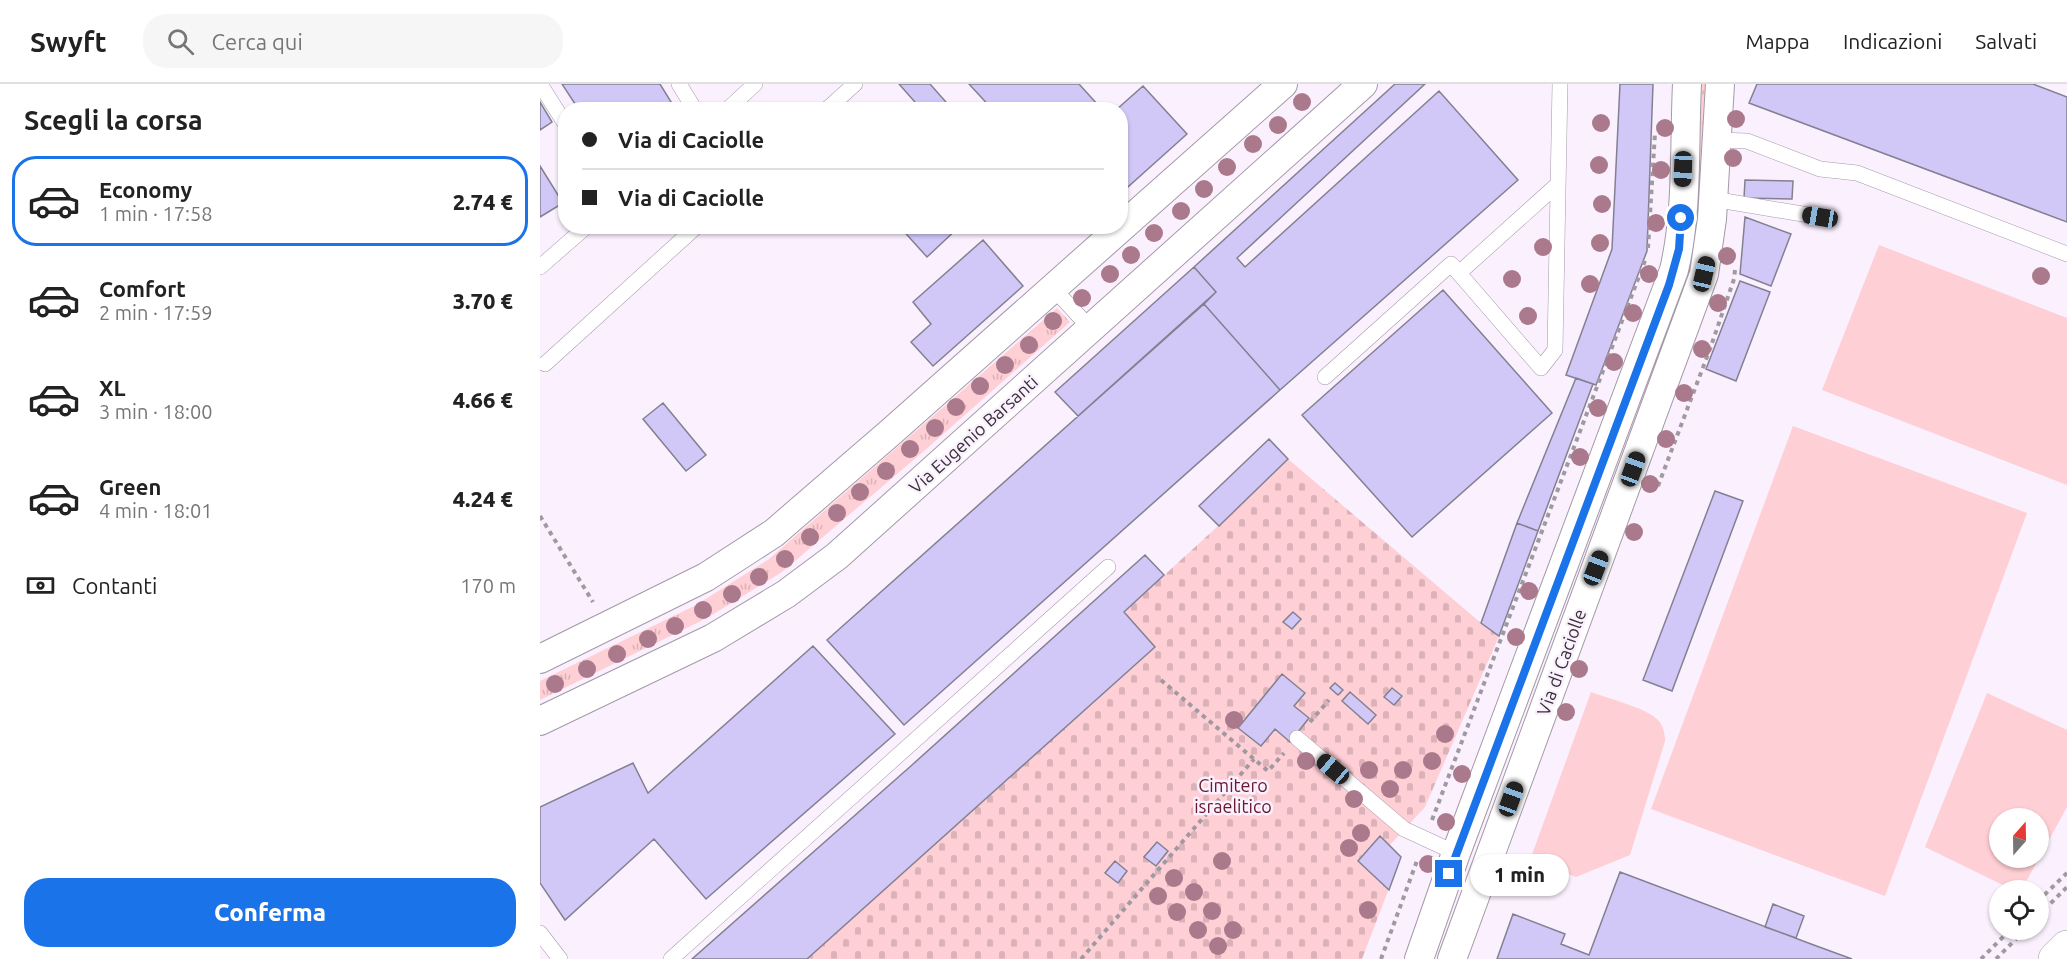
<!DOCTYPE html>
<html lang="it">
<meta charset="utf-8">
<style>
:root{--surface:#fff;--page:#f6f6f6;--text:#222;--muted:#767676;--line:#e0e0e0;--accent:#1a73e8}
body{margin:0;font-family:Ubuntu,sans-serif;background:var(--page);color:var(--text);height:100vh;display:flex;flex-direction:column;font-size:22px;white-space:nowrap}
*{box-sizing:border-box;margin:0}
p{font-size:20px;color:var(--muted)}
.icon{flex:none;width:33px;height:33px;fill:none;stroke:currentColor;stroke-width:2;stroke-linecap:round;stroke-linejoin:round}
.map{position:relative;flex:1;overflow:hidden}
.drawer{display:flex;flex-direction:column;background:var(--surface);width:540px}
.drawer>*{flex:none}
.top-card{position:absolute;left:18px;top:18px;width:570px;height:132px;border-radius:24px;box-shadow:0 2px 4px #0004;display:grid;align-content:center;height:132px;padding:0 24px;background:var(--surface)}
.needle{width:39px;rotate:20deg}
.tools{position:absolute;left:1449px;top:724px;display:grid;gap:12px}
.tools a{display:grid;place-items:center;width:60px;height:60px;border-radius:50%;background:var(--surface);box-shadow:0 2px 4px #0004;font-size:30px}
.end{position:absolute;width:27px;height:27px;margin:-14px;border:8px solid #1a73e8;background:#fff;box-shadow:0 0 0 3px #fff}
.from{border-radius:50%}
.bubble{position:absolute;height:42px;border-radius:21px;background:var(--surface);box-shadow:0 2px 4px #0004;font-size:20px;font-weight:800;line-height:42px;text-align:center}
.car{position:absolute;width:18px;height:36px;margin:-18px -9px;border-radius:8px;box-shadow:0 0 4px 2px #0007;background:linear-gradient(#222 24%,#8ab4d8 0 40%,#222 0 76%,#8ab4d8 0 86%,#222 0)}
.top-card b{display:flex;align-items:center;gap:21px;height:57px;font-size:22px}
.top-card b+b{border-top:2px solid var(--line)}
.top-card i{width:15px;height:15px;background:var(--text)}
ul{padding:0;list-style:none}
li{display:flex;align-items:center;gap:18px;height:90px;margin:0 12px 9px;padding:0 12px;border:3px solid transparent;border-radius:24px}
li div{flex:1}
li b{display:block;font-size:22px}
li em{font-style:normal;font-weight:800}
li.active{border-color:var(--accent)}
li>.icon{width:54px;height:54px;stroke-width:1.5}
h2{padding:0 24px;font-size:27px;line-height:72px}
.pay{display:flex;align-items:center;gap:15px;height:66px;padding:0 24px;font-size:22px}
.pay p{margin-inline-start:auto}
.cta{display:flex;gap:12px;margin-top:auto;padding:12px 24px}
.cta a{flex:1;height:69px;border-radius:24px;background:var(--accent);color:#fff;font-size:24px;font-weight:800;line-height:69px;text-align:center}
header{display:flex;align-items:center;gap:36px;box-sizing:border-box;height:84px;padding:0 30px;background:var(--surface);border-bottom:2px solid var(--line)}
header strong{font-size:28px}
nav{display:flex;gap:33px;margin-inline-start:auto;font-size:21px}
.search{width:420px;height:54px;background:var(--page);display:flex;align-items:center;gap:15px;box-sizing:border-box;padding:0 21px;border-radius:24px;color:var(--muted);font-size:22px}
main{display:flex;flex:1;min-height:0}
.map>svg:first-child{display:block}
</style>
<header>
<strong>Swyft</strong>
<div class="search"><svg class="icon" aria-label="search" viewBox="0 0 24 24"><circle cx="10" cy="10" r="6"/><path d="M15 15l6 6"/></svg>Cerca qui</div>
<nav><a>Mappa</a><a>Indicazioni</a><a>Salvati</a></nav>
</header>
<main>
<section class="drawer">
<h2>Scegli la corsa</h2>
<ul>
<li class="active"><svg class="icon" aria-label="car" viewBox="0 0 24 24"><path d="M5 17H2v-5l4-1 3-4h7l3 4 3 1v5h-3M9 17h6M6 11h13"/><circle cx="7" cy="17" r="2"/><circle cx="17" cy="17" r="2"/></svg><div><b>Economy</b><p>1 min · 17:58</p></div><em>2.74 €</em></li>
<li><svg class="icon" aria-label="car" viewBox="0 0 24 24"><path d="M5 17H2v-5l4-1 3-4h7l3 4 3 1v5h-3M9 17h6M6 11h13"/><circle cx="7" cy="17" r="2"/><circle cx="17" cy="17" r="2"/></svg><div><b>Comfort</b><p>2 min · 17:59</p></div><em>3.70 €</em></li>
<li><svg class="icon" aria-label="car" viewBox="0 0 24 24"><path d="M5 17H2v-5l4-1 3-4h7l3 4 3 1v5h-3M9 17h6M6 11h13"/><circle cx="7" cy="17" r="2"/><circle cx="17" cy="17" r="2"/></svg><div><b>XL</b><p>3 min · 18:00</p></div><em>4.66 €</em></li>
<li><svg class="icon" aria-label="car" viewBox="0 0 24 24"><path d="M5 17H2v-5l4-1 3-4h7l3 4 3 1v5h-3M9 17h6M6 11h13"/><circle cx="7" cy="17" r="2"/><circle cx="17" cy="17" r="2"/></svg><div><b>Green</b><p>4 min · 18:01</p></div><em>4.24 €</em></li>
</ul>
<div class="pay"><svg class="icon" aria-label="cash" viewBox="0 0 24 24"><path d="M3 7h18v10H3z"/><circle cx="12" cy="12" r="2"/></svg>Contanti<p>170 m</p></div>
<div class="cta"><a>Conferma</a></div>
</section>
<div class="map">
<svg width="1527" height="875" viewBox="0 0 1527 875">
<defs>
<pattern id="grass-tufts" width="24" height="20" patternUnits="userSpaceOnUse" patternTransform="scale(1.5)"><rect width="24" height="20" fill="#fecfd5"/><path d="M3 7l-1-3M5 7V3M7 7l1-3M15 17l-1-3M17 17v-4M19 17l1-3" fill="none" stroke="#dab2b8"/></pattern>
<pattern id="cemetery-stones" width="16" height="16" patternUnits="userSpaceOnUse" patternTransform="scale(1.5)"><rect width="16" height="16" fill="#fecfd5"/><path d="M2 7V4a2 2 0 0 1 4 0v3zM10 15v-3a2 2 0 0 1 4 0v3z" fill="#dab2b8"/></pattern>
</defs>
<rect width="100%" height="100%" fill="#fbf1fe"/>
<path fill="url(#grass-tufts)" d="M1156,0H1168L1162,101L1150,100Z
M517,224L530,238L384,367L242,488L167,534L0,616V597L156,521L229,475Z"/>
<path fill="url(#cemetery-stones)" d="M729,355L748,375L941,539L959,552L885,723L850,761L861,773L822,875H267L615,563L584,528L678,442L659,422Z"/>
<path fill="#fecfd5" fill-rule="evenodd" d="M1339,161L1527,234V401L1282,306Z
M1253,342L1487,429L1345,812L1111,725Z
M1051,608C1067,614 1106,624 1117,635C1123,641 1125,649 1125,657L1090,771L1036,793L990,776Z
M1447,609L1527,646V723L1481,807H1475L1385,763ZM1460,735H1498V774H1460Z"/>
<path fill="#d1c8f8" stroke="#838091" stroke-width="1.5" d="M22,0H120L136,26H39Z
M359,0H390L413,26H382Z
M429,0H539L558,21L553,26H453Z
M855,0H885L697,174L705,183L899,7L978,96L740,306L664,220L676,208L654,183Z
M1080,0H1113L1107,167L1056,301L1026,291L1072,165Z
M1217,0H1493L1527,13V138L1209,19Z
M603,2L647,50L580,110V26H576Z
M0,18L12,38L0,46Z
M0,82L23,119L0,133Z
M1205,96L1253,97L1252,115L1204,114Z
M1205,133L1251,150L1231,202L1200,190Z
M359,142H420L387,173Z
M443,156L483,202L393,282L371,258L391,240L373,218Z
M654,183L676,208L538,332L515,308Z
M1200,197L1230,208L1196,297L1166,285Z
M903,206L1012,329L872,453L762,331Z
M664,220L740,306L364,641L287,556Z
M1036,294L1053,300L998,447L977,439Z
M123,319L166,371L146,387L103,335Z
M729,355L748,375L679,442L659,422Z
M1175,407L1203,417L1132,607L1103,596Z
M977,439L998,447L959,552L941,539Z
M605,471L624,491L584,528L615,563L267,875H152L372,681Z
M753,528L761,535L752,545L743,538Z
M273,562L355,650L166,815L114,755L25,836L0,799V723L93,679L108,709Z
M742,590L765,609L754,622L769,634L750,658L735,645L721,662L698,644Z
M795,599L803,606L798,611L790,604Z
M852,604L862,612L854,621L844,613Z
M810,608L836,631L828,640L802,617Z
M840,752L861,773L849,806L818,777Z
M617,758L628,767L616,782L604,773Z
M575,777L587,787L578,799L565,789Z
M1080,788L1271,860L1312,875H957L973,830L1025,850L1021,860L1049,871Z
M1233,820L1264,832L1256,854L1225,843Z"/>
<g fill="none" stroke-linecap="round" stroke-linejoin="round">
<g stroke="#a599a8" stroke-width="16">
<path id="lane" d="M0,0L26,41
M139,0L155,26
M187,26L215,0
M286,26L315,0
M1177,56L1207,57L1280,85L1317,89L1527,170
M1173,115L1280,133
M0,183L47,142
M919,189L1018,100
M513,204L550,244
M5,280L157,142
M785,293L911,180L1001,284L1015,266L1020,0
M757,654L864,745L916,769
M0,849L20,875
M131,875L568,483"/>
</g>
<g stroke="#a599a8" stroke-width="30">
<path id="street" d="M0,575L166,493L234,449L352,347L743,0
M0,637L173,554L246,510L297,472L823,0
M879,875L916,769L1134,186C1148,127 1144,61 1147,0
M912,875L1164,190L1172,135L1180,0"/>
</g>
<g stroke="#a599a8" stroke-width="34">
<path id="secondary" d="M1515,875L1527,863"/>
</g>
<path stroke="#a099a2" stroke-width="4" stroke-dasharray="4.5 4.5" stroke-linecap="butt" d="M1108,164L1115,49
M1118,402L1170,265L1194,195L1195,186
M0,432L53,518
M621,596L728,687L744,669
M770,638L789,616
M892,736L1106,174
M1498,817L1527,789
M1498,832L1527,803
M541,875L714,675
M841,875L878,774
M1441,875L1470,846
M1456,875L1485,846"/>
<use href="#lane" stroke="#fff" stroke-width="15"/>
<use href="#street" stroke="#fff" stroke-width="28"/>
<use href="#secondary" stroke="#fff" stroke-width="33"/>
</g>
<g fill="#aa7a8c">
<circle cx="762" cy="18" r="9"/>
<circle cx="1196" cy="35" r="9"/>
<circle cx="1061" cy="39" r="9"/>
<circle cx="738" cy="41" r="9"/>
<circle cx="1125" cy="44" r="9"/>
<circle cx="713" cy="60" r="9"/>
<circle cx="1193" cy="74" r="9"/>
<circle cx="1059" cy="81" r="9"/>
<circle cx="687" cy="83" r="9"/>
<circle cx="1121" cy="86" r="9"/>
<circle cx="664" cy="105" r="9"/>
<circle cx="1062" cy="120" r="9"/>
<circle cx="641" cy="127" r="9"/>
<circle cx="1116" cy="139" r="9"/>
<circle cx="614" cy="149" r="9"/>
<circle cx="1060" cy="159" r="9"/>
<circle cx="1003" cy="163" r="9"/>
<circle cx="591" cy="171" r="9"/>
<circle cx="1187" cy="172" r="9"/>
<circle cx="570" cy="190" r="9"/>
<circle cx="1109" cy="190" r="9"/>
<circle cx="1501" cy="192" r="9"/>
<circle cx="972" cy="195" r="9"/>
<circle cx="1050" cy="200" r="9"/>
<circle cx="542" cy="214" r="9"/>
<circle cx="1178" cy="219" r="9"/>
<circle cx="1093" cy="229" r="9"/>
<circle cx="988" cy="232" r="9"/>
<circle cx="513" cy="237" r="9"/>
<circle cx="489" cy="261" r="9"/>
<circle cx="1162" cy="265" r="9"/>
<circle cx="1074" cy="278" r="9"/>
<circle cx="465" cy="281" r="9"/>
<circle cx="440" cy="302" r="9"/>
<circle cx="1144" cy="309" r="9"/>
<circle cx="416" cy="323" r="9"/>
<circle cx="1058" cy="324" r="9"/>
<circle cx="395" cy="344" r="9"/>
<circle cx="1126" cy="355" r="9"/>
<circle cx="370" cy="365" r="9"/>
<circle cx="1040" cy="373" r="9"/>
<circle cx="346" cy="387" r="9"/>
<circle cx="1110" cy="400" r="9"/>
<circle cx="320" cy="408" r="9"/>
<circle cx="297" cy="429" r="9"/>
<circle cx="1094" cy="448" r="9"/>
<circle cx="270" cy="453" r="9"/>
<circle cx="245" cy="475" r="9"/>
<circle cx="219" cy="493" r="9"/>
<circle cx="989" cy="507" r="9"/>
<circle cx="192" cy="510" r="9"/>
<circle cx="163" cy="526" r="9"/>
<circle cx="135" cy="542" r="9"/>
<circle cx="976" cy="553" r="9"/>
<circle cx="108" cy="555" r="9"/>
<circle cx="77" cy="570" r="9"/>
<circle cx="47" cy="585" r="9"/>
<circle cx="1039" cy="585" r="9"/>
<circle cx="15" cy="600" r="9"/>
<circle cx="1026" cy="628" r="9"/>
<circle cx="694" cy="636" r="9"/>
<circle cx="905" cy="650" r="9"/>
<circle cx="766" cy="677" r="9"/>
<circle cx="892" cy="677" r="9"/>
<circle cx="829" cy="686" r="9"/>
<circle cx="863" cy="686" r="9"/>
<circle cx="922" cy="690" r="9"/>
<circle cx="850" cy="705" r="9"/>
<circle cx="814" cy="715" r="9"/>
<circle cx="906" cy="738" r="9"/>
<circle cx="821" cy="749" r="9"/>
<circle cx="809" cy="764" r="9"/>
<circle cx="682" cy="777" r="9"/>
<circle cx="888" cy="780" r="9"/>
<circle cx="634" cy="794" r="9"/>
<circle cx="654" cy="808" r="9"/>
<circle cx="618" cy="812" r="9"/>
<circle cx="828" cy="826" r="9"/>
<circle cx="672" cy="827" r="9"/>
<circle cx="637" cy="828" r="9"/>
<circle cx="658" cy="846" r="9"/>
<circle cx="693" cy="846" r="9"/>
<circle cx="678" cy="862" r="9"/>
</g>
<g fill="none" stroke-linecap="round" stroke-linejoin="round">
<path stroke="#1a73e8" stroke-width="8" d="M909,790L1129,201L1139,165L1141,134"/>
</g>
<g text-anchor="middle" dominant-baseline="central" stroke-width="5" stroke-linejoin="round" paint-order="stroke">
<g font-size="18" fill="#373238" stroke="#fbf1fe">
<text transform="translate(433 350) rotate(-42)">Via Eugenio Barsanti</text>
<text transform="translate(1021 578) rotate(-70)">Via di Caciolle</text>
</g>
<g font-size="18" fill="#68192e" stroke="#fbf1fe">
<text x="693" y="701">Cimitero<tspan x="693" dy="21">israelitico</tspan></text>
</g>
</g>
</svg>
<div class="tools">
<a><svg class="needle" viewBox="-14 -14 28 28"><path d="M0-13l5 13h-10z" fill="#e53935"/><path d="M0 13l5-13h-10z" fill="#767676"/></svg></a>
<a><svg class="icon" aria-label="locate" viewBox="0 0 24 24"><circle cx="12" cy="12" r="6"/><path d="M12 2v4M12 18v4M2 12h4M18 12h4"/></svg></a>
</div>
<i class="end from" style="left:1141px;top:134px"></i>
<i class="end" style="left:909px;top:790px"></i>
<div class="bubble" style="left:930px;top:770px;width:99px">1 min</div>
<i class="car" style="left:1143px;top:85px;rotate:182deg"></i>
<i class="car" style="left:1280px;top:133px;rotate:279deg"></i>
<i class="car" style="left:1164px;top:190px;rotate:13deg"></i>
<i class="car" style="left:1093px;top:385px;rotate:20deg"></i>
<i class="car" style="left:1056px;top:484px;rotate:21deg"></i>
<i class="car" style="left:793px;top:685px;rotate:310deg"></i>
<i class="car" style="left:971px;top:715px;rotate:20deg"></i>
<div class="top-card">
<b><i class="from"></i>Via di Caciolle</b>
<b><i></i>Via di Caciolle</b>
</div>
</div>
</main>
